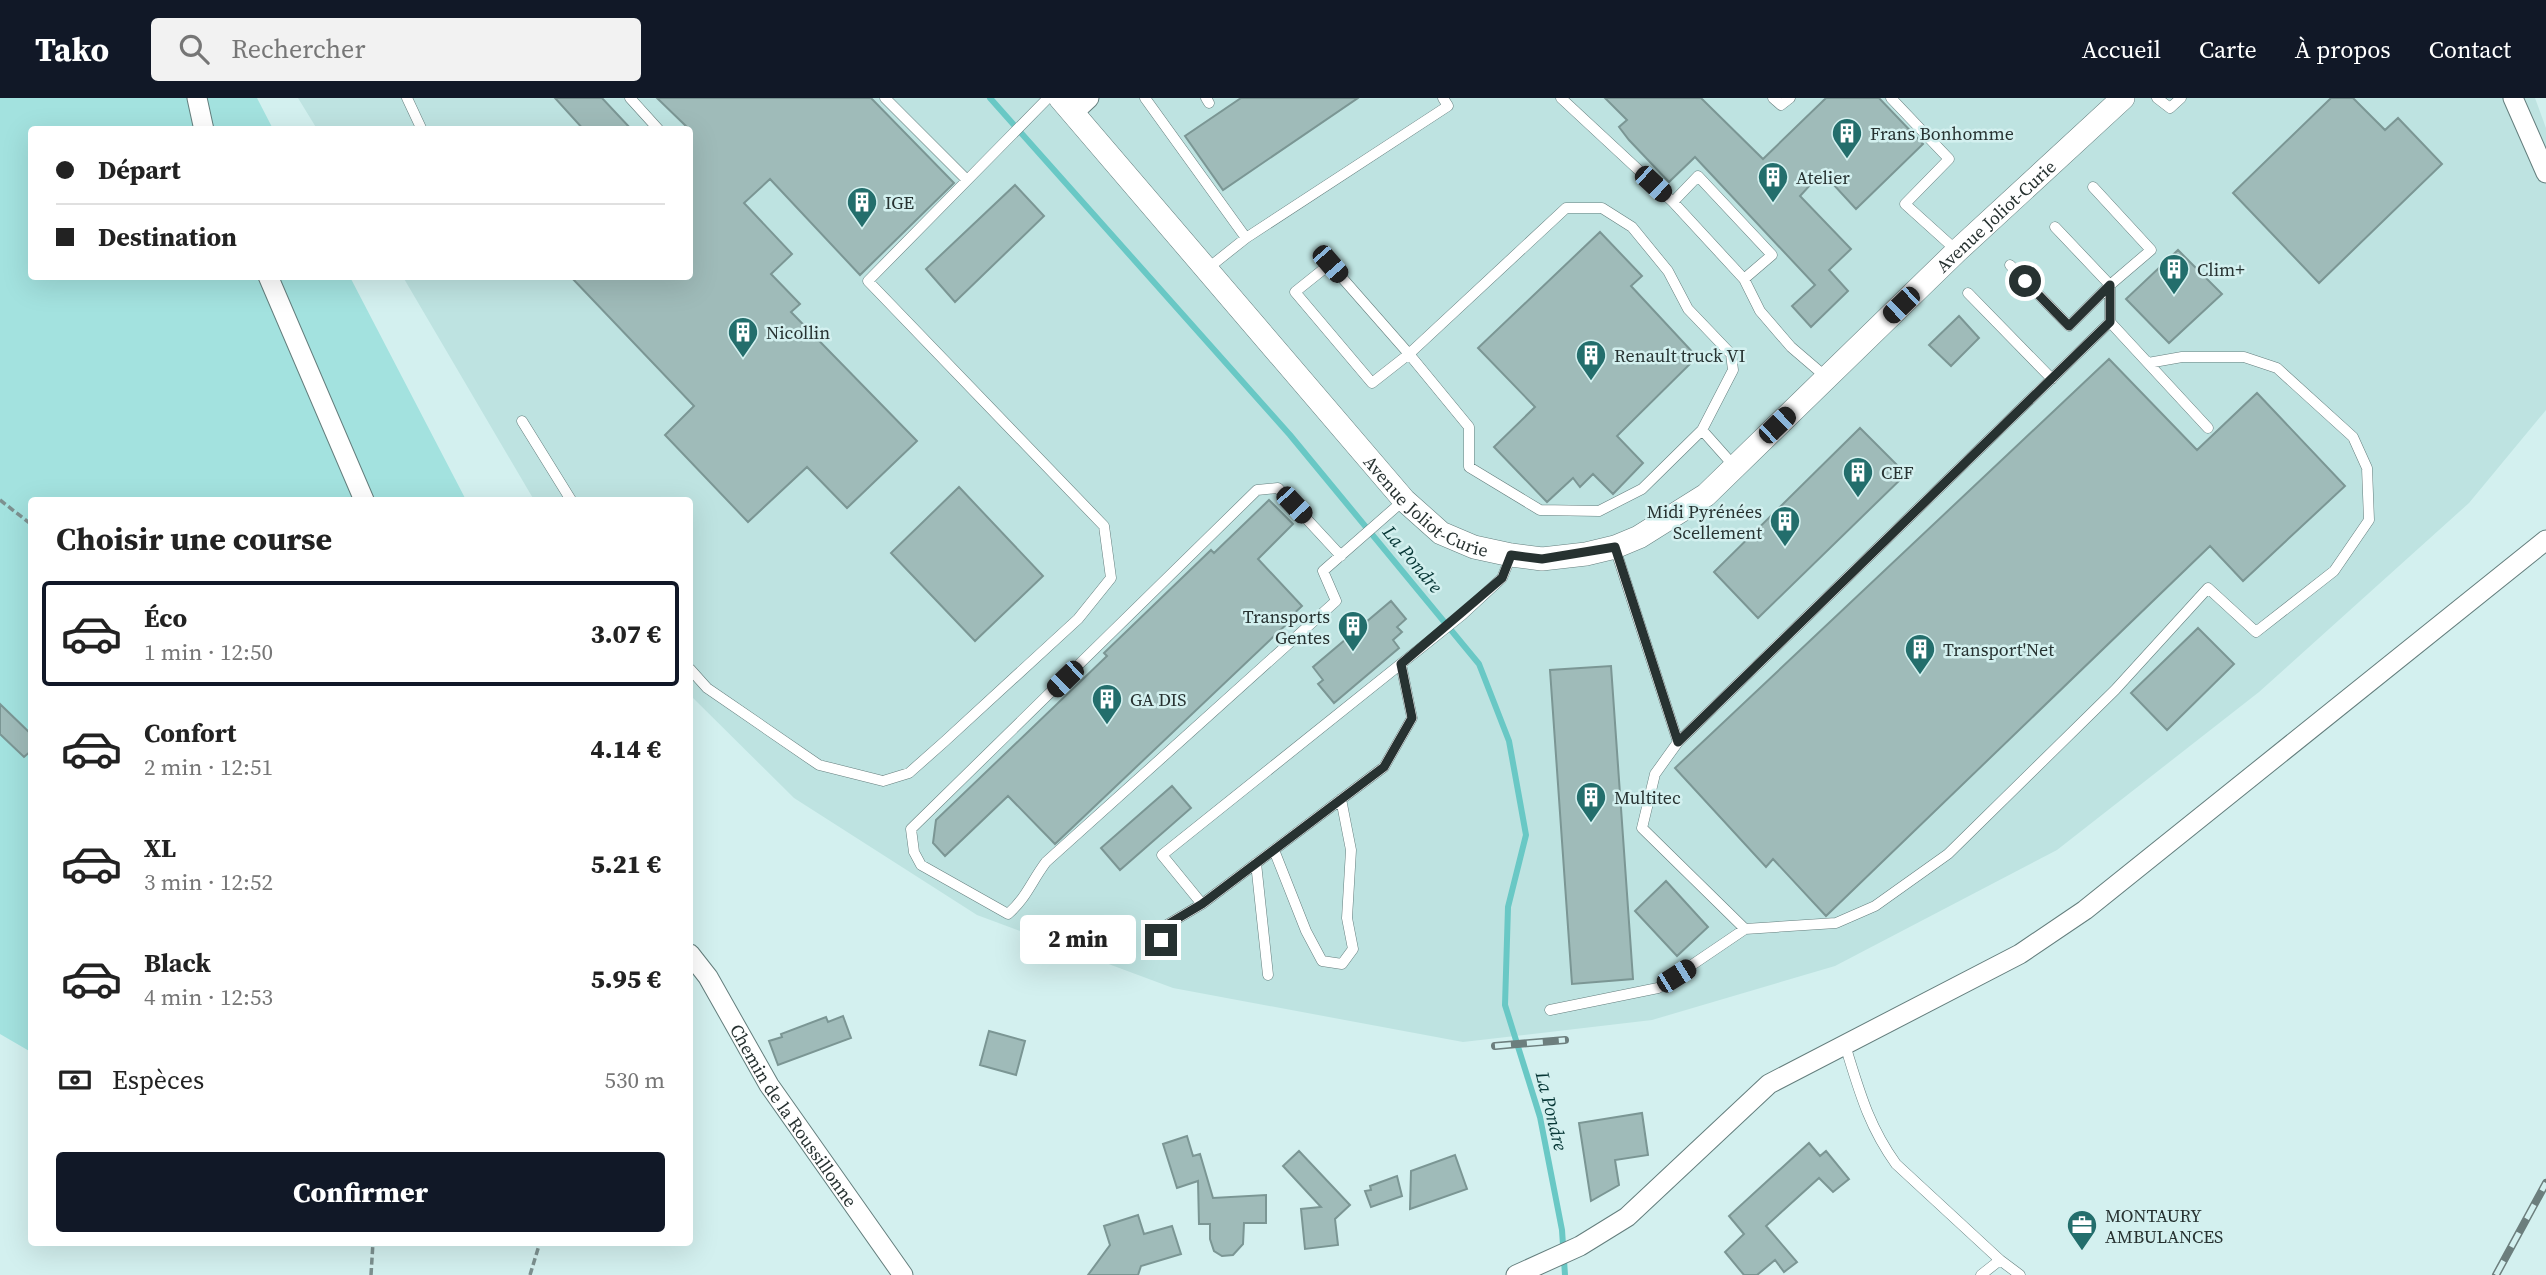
<!DOCTYPE html>
<html lang="fr">
<meta charset="utf-8">
<style>
:root{--surface:#fff;--page:#f2f2f2;--text:#222;--muted:#767676;--line:#e0e0e0;--accent:#111827}
body{margin:0;font-family:"Source Serif 4",serif;background:var(--page);color:var(--text);height:100vh;display:flex;flex-direction:column;font-size:26px;white-space:nowrap}
*{box-sizing:border-box;margin:0}
p{font-size:23px;color:var(--muted)}
.icon{flex:none;width:38px;height:38px;fill:none;stroke:currentColor;stroke-width:2;stroke-linecap:round;stroke-linejoin:round}
.map{position:relative;flex:1;overflow:hidden}
.side{position:absolute;left:28px;top:399px;width:665px;height:749px;display:flex;flex-direction:column;background:var(--surface);border-radius:7px;box-shadow:0 7px 28px #0002}
.side>*{flex:none}
.guide{position:absolute;left:28px;top:28px;width:665px;height:154px;border-radius:7px;box-shadow:0 7px 28px #0002;display:grid;align-content:center;height:154px;padding:0 28px;background:var(--surface)}
.end{position:absolute;width:32px;height:32px;margin:-16px;border:9px solid #273231;background:#fff;box-shadow:0 0 0 4px #fff}
.from{border-radius:50%}
.bubble{position:absolute;height:49px;border-radius:7px;background:var(--surface);box-shadow:0 7px 28px #0002;font-size:23px;font-weight:800;line-height:49px;text-align:center}
.car{position:absolute;width:21px;height:42px;margin:-21px -10px;border-radius:9px;box-shadow:0 0 5px 2px #0007;background:linear-gradient(#222 24%,#8ab4d8 0 40%,#222 0 76%,#8ab4d8 0 86%,#222 0)}
.guide b{display:flex;align-items:center;gap:24px;height:66px;font-size:26px}
.guide b+b{border-top:2px solid var(--line)}
.guide i{width:18px;height:18px;background:var(--text)}
ul{padding:0;list-style:none}
li{display:flex;align-items:center;gap:21px;height:105px;margin:0 14px 10px;padding:0 14px;border:4px solid transparent;border-radius:7px}
li div{flex:1}
li b{display:block;font-size:26px}
li em{font-style:normal;font-weight:800}
li.on{border-color:var(--accent)}
li>.icon{width:63px;height:63px;stroke-width:1.5}
h2{padding:0 28px;font-size:32px;line-height:84px}
.pay{display:flex;align-items:center;gap:18px;height:77px;padding:0 28px;font-size:26px}
.pay p{margin-inline-start:auto}
.primary-button{display:flex;gap:14px;margin-top:auto;padding:14px 28px}
.primary-button a{flex:1;height:80px;border-radius:7px;background:var(--accent);color:#fff;font-size:28px;font-weight:800;line-height:80px;text-align:center}
header{display:flex;align-items:center;gap:42px;box-sizing:border-box;height:98px;padding:0 35px;background:var(--accent);color:#fff}
header strong{font-size:33px}
nav{display:flex;gap:38px;margin-inline-start:auto;font-size:24px}
.search{width:490px;height:63px;background:var(--page);display:flex;align-items:center;gap:18px;box-sizing:border-box;padding:0 24px;border-radius:7px;color:var(--muted);font-size:26px}
.map>svg:first-child{display:block}
</style>
<header>
<strong>Tako</strong>
<div class="search"><svg class="icon" aria-label="search" viewBox="0 0 24 24"><circle cx="10" cy="10" r="6"/><path d="M15 15l6 6"/></svg>Rechercher</div>
<nav><a>Accueil</a><a>Carte</a><a>À propos</a><a>Contact</a></nav>
</header>
<div class="map">
<svg width="2546" height="1177" viewBox="0 0 2546 1177">
<rect width="100%" height="100%" fill="#d3f0ef"/>
<path fill="#bee3e1" d="M298,0H2535L2546,30V312L2469,405L2259,594L2057,752L1835,868L1652,922L1463,944L1173,890L977,817L794,700L690,597V402H534L403,179L690,178V32L317,31Z"/>
<path fill="#a3e2df" d="M0,0H257L273,31L32,32V178L350,179L466,402H32L31,954L0,936Z"/>
<g fill="none" stroke-linecap="round" stroke-linejoin="round">
<path stroke="#69c8c5" stroke-width="6" d="M990,0L1290,337L1479,566L1509,643L1526,737L1508,809L1505,907L1540,1019L1562,1132L1565,1177"/>
</g>
<path fill="#9fbbb9" stroke="#7b9694" stroke-width="2" d="M555,0H602L632,32H584Z
M657,0H871L954,85L860,177L770,81L744,105L792,156L771,176L800,206L791,214L917,343L847,410L807,369L748,424L665,337L694,308L570,178H690V32Z
M1241,0H1358L1223,92L1185,38Z
M1605,0H1701L1763,61L1826,0H1879L1923,46L1856,111L1822,74L1800,98L1851,151L1829,172L1848,193L1811,229L1792,208L1815,187L1695,59L1669,84L1629,42L1619,29L1627,22Z
M2331,0H2353L2385,32L2398,20L2442,66L2319,185L2233,95Z
M1015,87L1044,118L955,204L926,171Z
M1600,134L1642,178L1631,188L1697,259L1617,338L1643,365L1613,396L1593,376L1580,389L1573,380L1547,404L1494,349L1535,309L1478,250Z
M2178,152L2222,196L2169,245L2126,201Z
M1959,218L1979,240L1951,268L1929,247Z
M2109,261L2197,352L2257,295L2345,388L2243,483L2210,448L1826,818L1773,761L1766,769L1675,670Z
M1860,330L1906,376L1758,520L1714,474Z
M959,389L1043,478L975,543L891,455Z
M1269,402L1293,426L1258,461L1302,508L1288,521L1290,523L1055,746L1008,698L945,758L933,745L936,722L1107,558L1104,555L1211,452L1214,455Z
M1391,503L1406,521L1397,529L1402,534L1393,542L1399,550L1334,605L1318,586L1323,582L1313,569Z
M2198,530L2234,566L2167,632L2131,595Z
M1611,568L1633,881L1572,886L1550,572Z
M0,606L32,637V652L24,659L0,636Z
M1172,688L1191,710L1120,772L1101,750Z
M1666,783L1708,829L1677,858L1635,813Z
M843,918L851,940L778,967L769,943L782,939L781,936L826,919L828,924Z
M989,933L1025,943L1016,977L980,967Z
M1642,1015L1648,1057L1615,1062L1619,1087L1591,1103L1579,1025Z
M1187,1038L1193,1058L1200,1056L1213,1100L1266,1097V1125H1244L1243,1146L1233,1157L1222,1158L1214,1153L1210,1141V1126H1199L1198,1083L1177,1090L1163,1046Z
M1809,1045L1820,1058L1826,1053L1849,1081L1833,1094L1819,1080L1766,1128L1797,1164L1784,1174L1775,1162L1757,1177H1744L1725,1154L1744,1136L1729,1118Z
M1299,1053L1350,1107L1335,1121L1338,1147L1305,1151L1301,1111L1321,1109L1283,1068Z
M1455,1057L1467,1091L1410,1111L1411,1073Z
M1397,1078L1402,1098L1371,1109L1365,1093L1371,1092L1370,1088Z
M1138,1117L1144,1136L1172,1128L1181,1156L1141,1168L1138,1177H1088L1110,1147L1104,1128Z"/>
<g fill="none" stroke-linecap="round" stroke-linejoin="round">
<g stroke="#647e7d" stroke-width="11">
<path id="service" d="M407,0L422,32
M630,0L659,32
M885,0L967,82
M1145,0L1246,140
M1206,0L1209,5
M1561,0L1673,104L1744,181L1772,157L1698,78L1673,104
M1773,0L1781,7L1790,0
M1891,0L1949,61L1905,106L1956,152
M2157,0L2170,10L2181,0
M2055,129L2110,187V224
M1330,166L1409,256L1372,285L1295,194Z
M2010,167L2069,228L2110,187L2151,152L2093,89
M1207,171L1246,140L1448,8L1443,0
M1744,181L1760,213L1791,249L1826,279
M1968,195L2052,281
M522,323L571,402
M1702,332L1733,272L1731,256L1688,211L1668,173L1632,129L1602,110H1566L1409,256L1469,329V369L1540,412L1599,413L1642,391L1702,332L1734,368
M1615,450L1678,644L2110,224L2208,330
M1341,458L1278,390L1257,392L911,731L914,754L921,767L1008,816C1027,799 1031,784 1046,764L1336,503L1323,473L1404,402
M1401,566L1412,620L1384,669L1202,806L1162,757L1462,517L1502,480L1511,458
M690,571L707,590L819,667L883,683L909,675L944,644L1078,521L1111,480L1104,428L868,183L1048,0
M1678,644L1655,676L1642,730L1745,831L1836,825L1875,808L1948,756L2115,592L2208,490L2256,534L2334,473L2369,422L2367,370L2353,339L2277,270L2244,259H2182L2148,265
M1274,752L1306,833L1322,863L1342,866L1353,851L1347,820L1351,752L1341,701
M1256,765L1268,877
M1157,856L1165,828L1202,806
M1550,912L1658,890L1745,831
M1845,947C1859,992 1868,1027 1896,1066L2000,1162L1981,1177
M2000,1162L2020,1177"/>
</g>
<g stroke="#647e7d" stroke-width="21">
<g id="minor">
<path d="M197,0L204,32"/>
<path d="M2513,0L2546,75"/>
<path d="M1073,15L1089,0"/>
<path d="M268,178L364,402"/>
<path id="s1" d="M690,856L708,879L769,987L903,1177"/>
<path d="M1516,1177L1580,1148L1627,1119L1769,986L2020,856L2085,812L2546,442"/>
</g>
</g>
<g stroke="#647e7d" stroke-width="24">
<g id="tertiary">
<path id="s2" d="M1060,0L1404,402L1441,435L1474,449L1511,457L1542,461L1586,456L1615,449L1639,439L1706,397L1957,153L2123,0"/>
</g>
</g>
<path stroke="#7d9190" stroke-width="3.5" stroke-dasharray="7 3.5" stroke-linecap="butt" d="M0,402L32,427
M371,1177L373,1144
M530,1177L540,1144"/>
<use href="#service" stroke="#fff" stroke-width="10"/>
<use href="#minor" stroke="#fff" stroke-width="19"/>
<use href="#tertiary" stroke="#fff" stroke-width="23"/>
<g stroke="#6c7e7d" stroke-width="8">
<path id="rail" d="M1495,948L1565,942
M2496,1177L2546,1085"/>
</g>
<use href="#rail" stroke="#d3f0ef" stroke-width="5" stroke-dasharray="16" stroke-linecap="butt"/>
</g>
<g fill="none" stroke-linecap="round" stroke-linejoin="round">
<path stroke="#273231" stroke-width="9" d="M1161,842L1165,828L1202,806L1384,669L1412,620L1401,566L1502,480L1511,457L1542,461L1615,449L1678,644L2110,224V187L2069,228L2025,183"/>
</g>
<defs>
<g id="building-pin" transform="scale(1.575)"><path d="M0 17L-7.5 6A9.5 9.5 0 1 1 7.5 6Z" fill="#236e6c" stroke="#d3f0ef"/><path d="M-4-6H4V6H1V3H-1V6H-4ZM-2.5-4.3h1.7v1.8h-1.7ZM.8-4.3h1.7v1.8H.8ZM-2.5-1h1.7V.8h-1.7ZM.8-1h1.7V.8H.8Z" fill="#fff"/></g>
<g id="office-pin" transform="scale(1.575)"><path d="M0 17L-7.5 6A9.5 9.5 0 1 1 7.5 6Z" fill="#236e6c" stroke="#d3f0ef"/><path d="M-6-3h4V-5.5h4V-3h4V5H-6ZM-1-4.5V-3h2v-1.5ZM-6 0V1H6V0Z" fill="#fff"/></g>
</defs>
<g fill-rule="evenodd">
<use href="#building-pin" x="1847" y="35"/>
<use href="#building-pin" x="1773" y="79"/>
<use href="#building-pin" x="862" y="104"/>
<use href="#building-pin" x="2174" y="171"/>
<use href="#building-pin" x="743" y="234"/>
<use href="#building-pin" x="1591" y="257"/>
<use href="#building-pin" x="1858" y="374"/>
<use href="#building-pin" x="1785" y="423"/>
<use href="#building-pin" x="1353" y="528"/>
<use href="#building-pin" x="1920" y="551"/>
<use href="#building-pin" x="1107" y="601"/>
<use href="#building-pin" x="1591" y="699"/>
<use href="#office-pin" x="2082" y="1127"/>
</g>
<g text-anchor="middle" dominant-baseline="central" stroke-width="5" stroke-linejoin="round" paint-order="stroke">
<g font-size="18" fill="#273231" stroke="#d3f0ef" text-anchor="start">
<text x="1870" y="35">Frans Bonhomme</text>
<text x="1796" y="79">Atelier</text>
<text x="885" y="104">IGE</text>
<text x="2197" y="171">Clim+</text>
<text x="766" y="234">Nicollin</text>
<text x="1614" y="257">Renault truck VI</text>
<text x="1881" y="374">CEF</text>
<text x="1762" y="413" text-anchor="end">Midi Pyrénées<tspan x="1762" dy="21">Scellement</tspan></text>
<text x="1330" y="518" text-anchor="end">Transports<tspan x="1330" dy="21">Gentes</tspan></text>
<text x="1943" y="551">Transport'Net</text>
<text x="1130" y="601">GA DIS</text>
<text x="1614" y="699">Multitec</text>
<text x="2105" y="1117">MONTAURY<tspan x="2105" dy="21">AMBULANCES</tspan></text>
</g>
<g font-size="18" fill="#273231" stroke="#d3f0ef">
<text stroke="none"><textPath href="#s2" startOffset="1265">Avenue Joliot-Curie</textPath></text>
<text stroke="none"><textPath href="#s2" startOffset="551">Avenue Joliot-Curie</textPath></text>
<text stroke="none"><textPath href="#s1" startOffset="192">Chemin de la Roussillonne</textPath></text>
</g>
<g font-size="19" font-style="italic" fill="#073736" stroke="#d3f0ef">
<text transform="translate(1413 461) rotate(50)">La Pondre</text>
<text transform="translate(1552 1013) rotate(76)">La Pondre</text>
</g>
</g>
</svg>
<i class="end from" style="left:2025px;top:183px"></i>
<i class="end" style="left:1161px;top:842px"></i>
<div class="bubble" style="left:1020px;top:817px;width:116px">2 min</div>
<i class="car" style="left:1653px;top:86px;rotate:133deg"></i>
<i class="car" style="left:1330px;top:166px;rotate:139deg"></i>
<i class="car" style="left:1901px;top:207px;rotate:226deg"></i>
<i class="car" style="left:1777px;top:327px;rotate:46deg"></i>
<i class="car" style="left:1294px;top:407px;rotate:137deg"></i>
<i class="car" style="left:1065px;top:581px;rotate:226deg"></i>
<i class="car" style="left:1676px;top:878px;rotate:58deg"></i>
<div class="guide">
<b><i class="from"></i>Départ</b>
<b><i></i>Destination</b>
</div>
<section class="side">
<h2>Choisir une course</h2>
<ul>
<li class="on"><svg class="icon" aria-label="car" viewBox="0 0 24 24"><path d="M5 17H2v-5l4-1 3-4h7l3 4 3 1v5h-3M9 17h6M6 11h13"/><circle cx="7" cy="17" r="2"/><circle cx="17" cy="17" r="2"/></svg><div><b>Éco</b><p>1 min · 12:50</p></div><em>3.07 €</em></li>
<li><svg class="icon" aria-label="car" viewBox="0 0 24 24"><path d="M5 17H2v-5l4-1 3-4h7l3 4 3 1v5h-3M9 17h6M6 11h13"/><circle cx="7" cy="17" r="2"/><circle cx="17" cy="17" r="2"/></svg><div><b>Confort</b><p>2 min · 12:51</p></div><em>4.14 €</em></li>
<li><svg class="icon" aria-label="car" viewBox="0 0 24 24"><path d="M5 17H2v-5l4-1 3-4h7l3 4 3 1v5h-3M9 17h6M6 11h13"/><circle cx="7" cy="17" r="2"/><circle cx="17" cy="17" r="2"/></svg><div><b>XL</b><p>3 min · 12:52</p></div><em>5.21 €</em></li>
<li><svg class="icon" aria-label="car" viewBox="0 0 24 24"><path d="M5 17H2v-5l4-1 3-4h7l3 4 3 1v5h-3M9 17h6M6 11h13"/><circle cx="7" cy="17" r="2"/><circle cx="17" cy="17" r="2"/></svg><div><b>Black</b><p>4 min · 12:53</p></div><em>5.95 €</em></li>
</ul>
<div class="pay"><svg class="icon" aria-label="cash" viewBox="0 0 24 24"><path d="M3 7h18v10H3z"/><circle cx="12" cy="12" r="2"/></svg>Espèces<p>530 m</p></div>
<div class="primary-button"><a>Confirmer</a></div>
</section>
</div>
